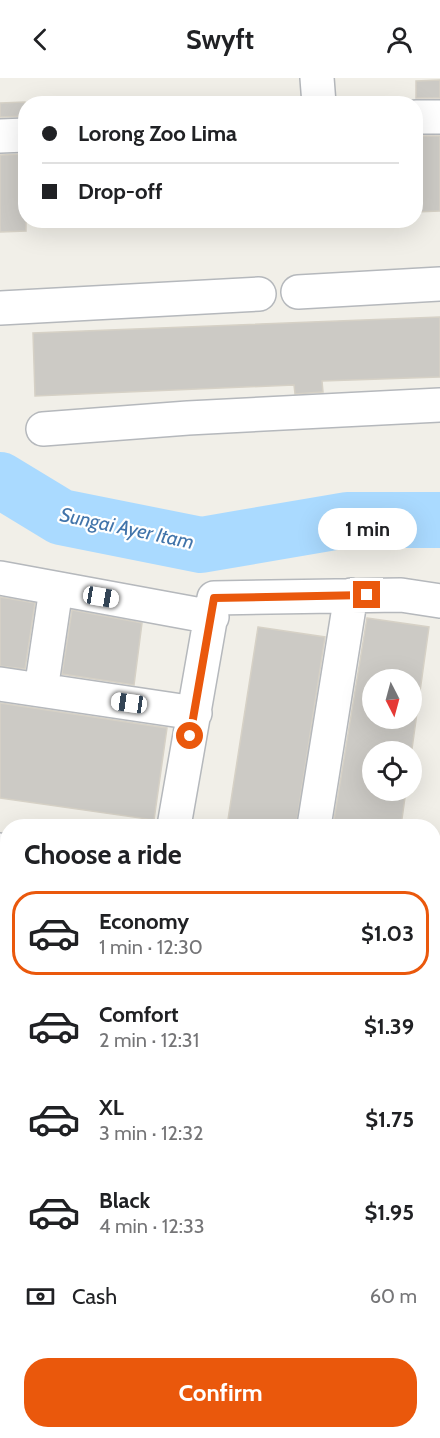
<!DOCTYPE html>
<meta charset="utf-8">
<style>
:root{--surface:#fff;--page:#f6f6f6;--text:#202124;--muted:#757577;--line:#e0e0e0;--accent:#ea580c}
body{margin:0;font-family:Cabin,sans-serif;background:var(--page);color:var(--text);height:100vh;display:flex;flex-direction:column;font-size:22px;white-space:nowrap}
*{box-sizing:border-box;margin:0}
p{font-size:20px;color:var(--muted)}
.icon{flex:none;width:33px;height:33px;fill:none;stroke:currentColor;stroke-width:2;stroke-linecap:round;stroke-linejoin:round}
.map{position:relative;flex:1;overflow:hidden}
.sheet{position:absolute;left:0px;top:741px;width:441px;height:620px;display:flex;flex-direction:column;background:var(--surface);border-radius:24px 24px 0 0;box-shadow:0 6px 24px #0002}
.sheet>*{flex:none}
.banner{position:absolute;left:18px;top:18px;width:405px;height:132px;border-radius:24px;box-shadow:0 6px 24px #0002;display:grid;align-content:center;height:132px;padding:0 24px;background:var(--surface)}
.needle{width:39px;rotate:174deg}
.tools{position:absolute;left:362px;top:591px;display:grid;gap:12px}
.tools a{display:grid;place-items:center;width:60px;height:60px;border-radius:50%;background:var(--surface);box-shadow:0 6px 24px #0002;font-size:30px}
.end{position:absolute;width:27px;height:27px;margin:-14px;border:8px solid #ea580c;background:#fff;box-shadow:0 0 0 3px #fff}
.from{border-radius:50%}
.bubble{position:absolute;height:42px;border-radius:21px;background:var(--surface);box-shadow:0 6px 24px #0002;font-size:20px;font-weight:800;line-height:42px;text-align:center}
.car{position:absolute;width:18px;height:36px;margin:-18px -9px;border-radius:8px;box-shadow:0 0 4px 2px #0007;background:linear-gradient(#fff 24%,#345 0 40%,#fff 0 76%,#345 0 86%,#fff 0)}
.banner b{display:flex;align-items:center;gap:21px;height:57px;font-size:22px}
.banner b+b{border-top:2px solid var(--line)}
.banner i{width:15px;height:15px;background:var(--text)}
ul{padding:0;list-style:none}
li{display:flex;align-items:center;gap:18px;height:84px;margin:0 12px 9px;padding:0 12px;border:3px solid transparent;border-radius:24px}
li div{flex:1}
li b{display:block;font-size:22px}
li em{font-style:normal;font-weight:800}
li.active{border-color:var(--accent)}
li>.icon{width:54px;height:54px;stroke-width:1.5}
h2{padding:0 24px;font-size:27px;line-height:72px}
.pay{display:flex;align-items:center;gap:15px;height:66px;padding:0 24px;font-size:22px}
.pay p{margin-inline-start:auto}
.button{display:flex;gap:12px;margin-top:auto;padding:12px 24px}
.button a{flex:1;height:69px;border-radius:24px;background:var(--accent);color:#fff;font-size:24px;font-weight:800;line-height:69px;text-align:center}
header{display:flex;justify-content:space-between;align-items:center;height:78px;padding:0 24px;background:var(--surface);font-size:27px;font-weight:800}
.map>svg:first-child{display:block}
</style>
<header><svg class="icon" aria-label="back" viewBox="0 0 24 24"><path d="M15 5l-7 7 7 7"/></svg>Swyft<svg class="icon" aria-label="person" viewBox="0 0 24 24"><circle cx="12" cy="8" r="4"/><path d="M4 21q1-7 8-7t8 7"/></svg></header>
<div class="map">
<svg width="440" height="1360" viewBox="0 0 440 1360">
<rect width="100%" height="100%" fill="#f1efe8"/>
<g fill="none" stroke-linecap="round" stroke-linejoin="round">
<path stroke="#aadaff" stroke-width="56" d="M0,402L61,439L201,467L347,442H440"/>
</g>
<path fill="#cccac5" stroke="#d6d1c6" stroke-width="1.5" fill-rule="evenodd" d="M440,2V20H416V3Z
M25,24L26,38L0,39V25Z
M416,58H440V133L416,134Z
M26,76V153L0,154V77Z
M440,239V299L322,303L323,314L295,316L294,307L35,318L33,255Z
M0,519L35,525L25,591L0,588Z
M72,532L142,545L134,607L62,596Z
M367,540L429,549L411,678V674H372V712H406L401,748H333ZM372,602H411V640H372Z
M258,549L325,559L296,748H227Z
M0,625L167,650L154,742L0,720Z"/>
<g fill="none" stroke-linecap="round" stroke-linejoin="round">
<g stroke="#b5b8bc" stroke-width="36">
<path id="minor" d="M317,0L319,26
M416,39H440
M0,58L26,57
M298,214L440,206
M0,230L259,216
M43,351L188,340L440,327
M0,500L212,539
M0,606L195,635
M41,612L56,511
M174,748L214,520L401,517L440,523
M314,748L351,517
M0,772L8,773
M434,830L440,794
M0,913L8,915
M0,1070L8,1071
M434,1176L440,1178
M0,1230L8,1231
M434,1321L440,1323"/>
</g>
<g stroke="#f2c960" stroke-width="36">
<path id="major" d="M434,1095L440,1064
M374,1360L375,1353"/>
</g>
<use href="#minor" stroke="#fff" stroke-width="33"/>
<use href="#major" stroke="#fff2af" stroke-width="33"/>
</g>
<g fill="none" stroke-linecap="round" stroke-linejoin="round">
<path stroke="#ea580c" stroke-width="8" d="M190,658L214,520L367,517"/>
</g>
<g text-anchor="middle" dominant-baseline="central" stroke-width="4.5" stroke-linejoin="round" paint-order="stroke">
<g font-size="20" font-style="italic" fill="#4174aa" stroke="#fff">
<text transform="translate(127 450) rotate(12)">Sungai Ayer Itam</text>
</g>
</g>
</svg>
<div class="tools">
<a><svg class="needle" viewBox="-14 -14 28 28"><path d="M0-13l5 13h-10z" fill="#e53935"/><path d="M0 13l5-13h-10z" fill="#757577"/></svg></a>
<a><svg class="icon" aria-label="locate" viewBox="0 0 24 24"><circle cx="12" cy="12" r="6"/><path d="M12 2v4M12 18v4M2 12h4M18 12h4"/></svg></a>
</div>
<i class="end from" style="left:190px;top:658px"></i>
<i class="end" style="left:367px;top:517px"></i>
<div class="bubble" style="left:318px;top:430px;width:99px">1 min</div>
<i class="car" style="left:101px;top:519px;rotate:100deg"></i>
<i class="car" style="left:129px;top:625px;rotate:278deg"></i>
<div class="banner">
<b><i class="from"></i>Lorong Zoo Lima</b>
<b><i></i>Drop-off</b>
</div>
<section class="sheet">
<h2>Choose a ride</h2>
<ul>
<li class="active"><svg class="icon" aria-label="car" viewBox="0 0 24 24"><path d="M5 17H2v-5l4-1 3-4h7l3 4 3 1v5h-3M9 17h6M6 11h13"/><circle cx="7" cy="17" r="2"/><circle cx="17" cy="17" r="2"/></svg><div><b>Economy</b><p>1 min · 12:30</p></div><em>$1.03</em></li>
<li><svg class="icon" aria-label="car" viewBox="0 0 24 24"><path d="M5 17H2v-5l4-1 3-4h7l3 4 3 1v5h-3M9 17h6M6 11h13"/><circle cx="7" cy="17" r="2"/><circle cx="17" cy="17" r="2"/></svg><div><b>Comfort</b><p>2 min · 12:31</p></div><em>$1.39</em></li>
<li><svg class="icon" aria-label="car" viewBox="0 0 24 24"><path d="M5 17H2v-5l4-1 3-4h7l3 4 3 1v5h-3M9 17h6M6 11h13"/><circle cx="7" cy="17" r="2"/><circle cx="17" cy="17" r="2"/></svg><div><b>XL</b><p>3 min · 12:32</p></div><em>$1.75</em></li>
<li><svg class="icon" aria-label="car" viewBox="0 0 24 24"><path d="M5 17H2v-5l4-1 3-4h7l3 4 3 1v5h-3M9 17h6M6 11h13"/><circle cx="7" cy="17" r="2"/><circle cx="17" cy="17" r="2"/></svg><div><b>Black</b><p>4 min · 12:33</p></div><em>$1.95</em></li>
</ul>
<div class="pay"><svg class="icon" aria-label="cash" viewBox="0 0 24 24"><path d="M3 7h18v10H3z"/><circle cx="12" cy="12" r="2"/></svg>Cash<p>60 m</p></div>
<div class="button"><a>Confirm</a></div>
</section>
</div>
